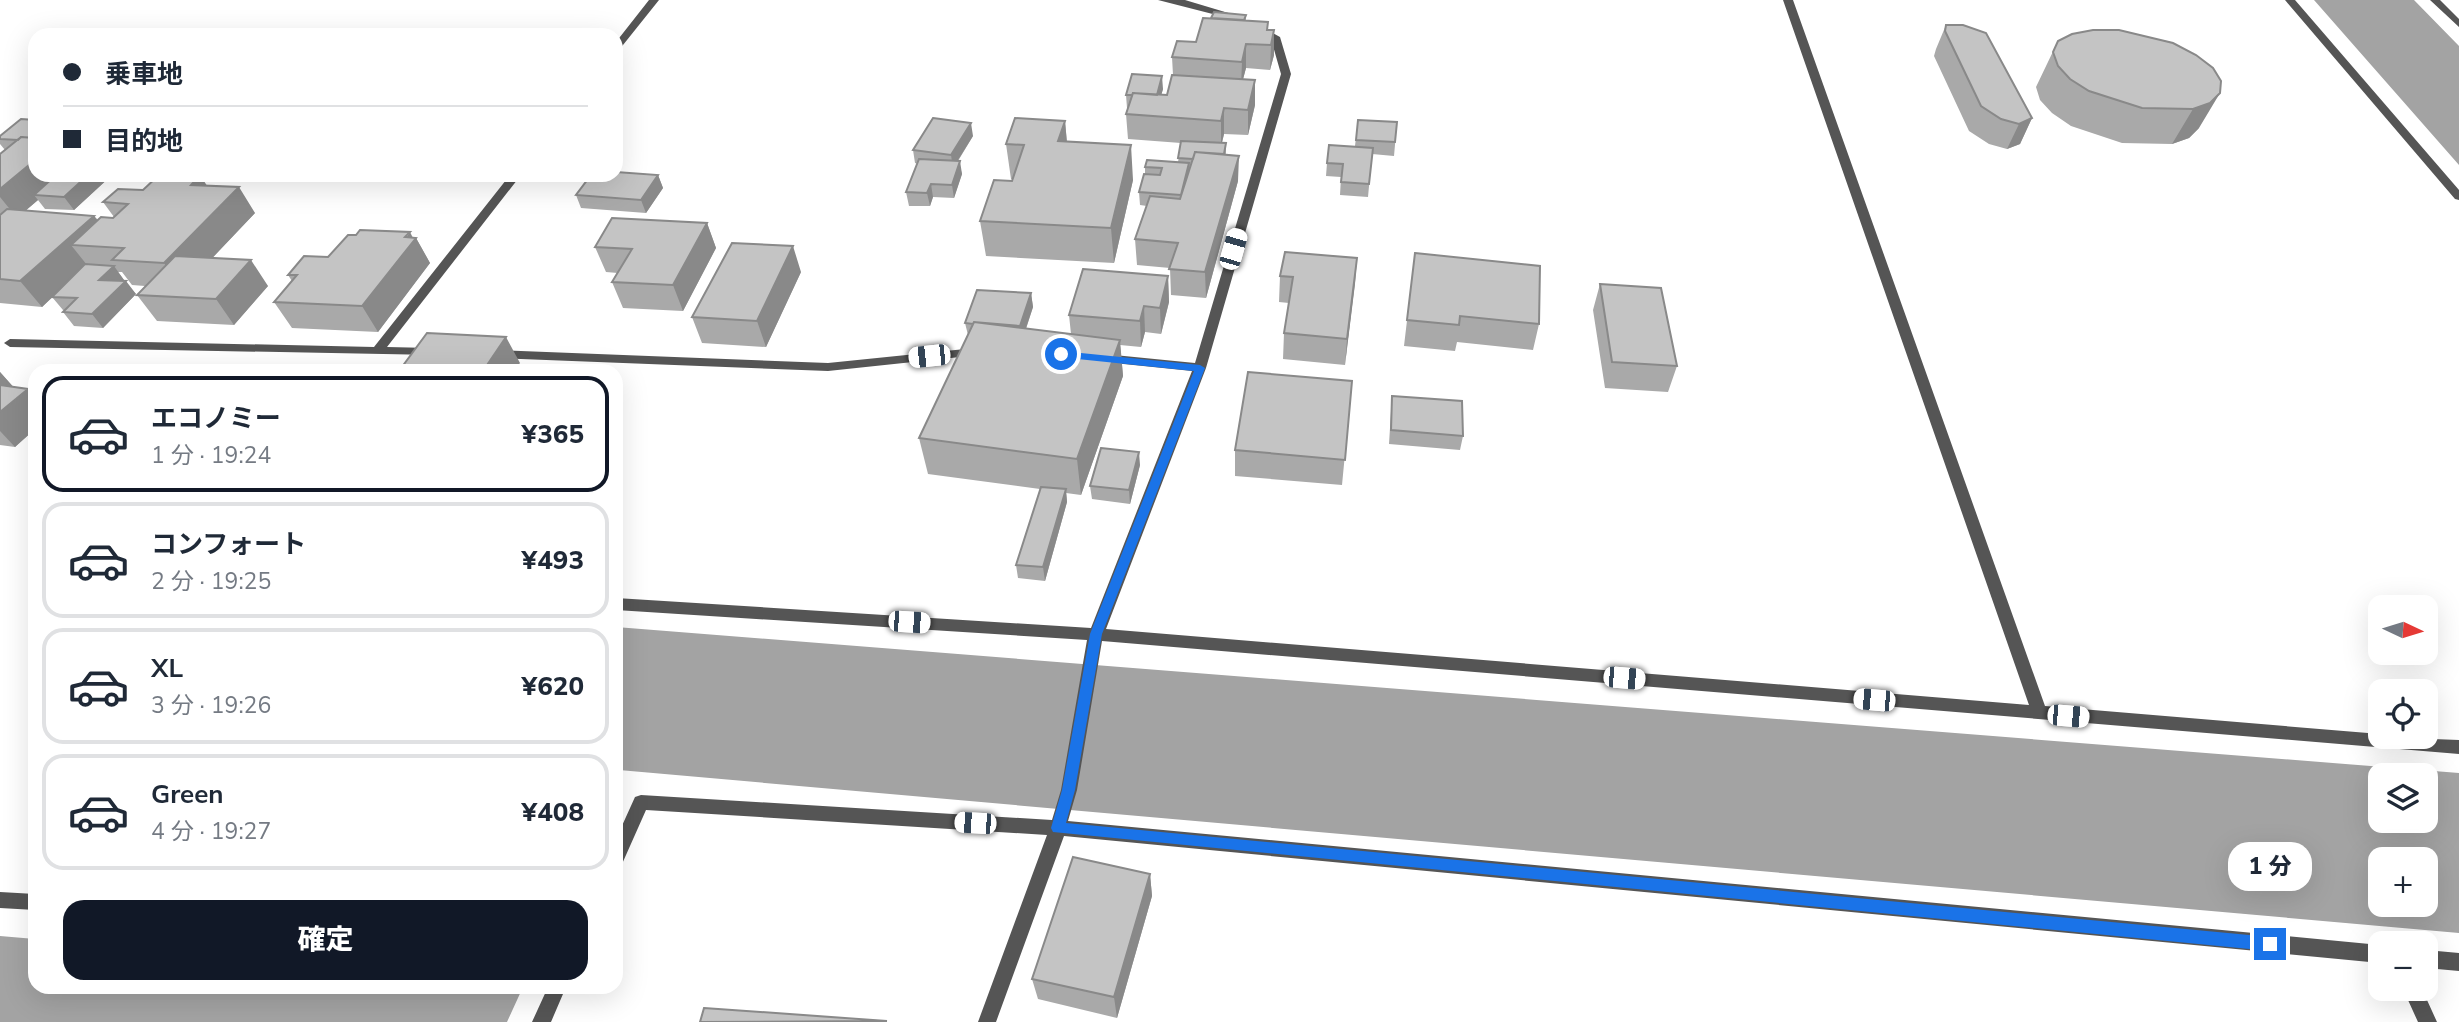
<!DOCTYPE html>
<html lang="ja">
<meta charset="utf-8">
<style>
:root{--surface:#fff;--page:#f6f6f7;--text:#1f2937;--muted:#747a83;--line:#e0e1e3;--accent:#111827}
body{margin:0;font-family:"Nunito Sans","Noto Sans JP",sans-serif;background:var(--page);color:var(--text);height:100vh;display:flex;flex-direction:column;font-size:26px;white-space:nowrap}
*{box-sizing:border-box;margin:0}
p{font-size:23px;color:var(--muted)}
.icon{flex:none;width:38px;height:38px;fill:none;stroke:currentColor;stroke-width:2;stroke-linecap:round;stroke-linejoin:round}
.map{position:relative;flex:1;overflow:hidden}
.panel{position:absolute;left:28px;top:364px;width:595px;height:630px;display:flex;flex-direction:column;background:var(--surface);border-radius:21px;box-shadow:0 7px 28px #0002}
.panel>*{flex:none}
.guide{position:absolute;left:28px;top:28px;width:595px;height:154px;border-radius:21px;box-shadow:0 7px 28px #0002;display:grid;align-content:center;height:154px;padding:0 35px;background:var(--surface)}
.needle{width:46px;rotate:94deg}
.controls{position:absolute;left:2368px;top:595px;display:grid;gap:14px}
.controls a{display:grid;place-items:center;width:70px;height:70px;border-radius:14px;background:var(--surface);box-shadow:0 7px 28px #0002;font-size:35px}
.end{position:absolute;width:32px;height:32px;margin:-16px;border:9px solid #1a73e8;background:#fff;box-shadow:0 0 0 4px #fff}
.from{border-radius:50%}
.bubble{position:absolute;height:49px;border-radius:21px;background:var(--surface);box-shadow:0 7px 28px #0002;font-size:23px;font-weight:800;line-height:49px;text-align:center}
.car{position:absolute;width:21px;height:42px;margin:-21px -10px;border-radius:9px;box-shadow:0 0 5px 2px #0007;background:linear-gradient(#fff 24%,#345 0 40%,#fff 0 76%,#345 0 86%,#fff 0)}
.guide b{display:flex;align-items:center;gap:24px;height:66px;font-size:26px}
.guide b+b{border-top:2px solid var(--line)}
.guide i{width:18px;height:18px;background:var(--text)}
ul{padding:12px 0 0;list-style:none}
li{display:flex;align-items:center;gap:21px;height:116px;margin:0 14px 10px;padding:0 21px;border:4px solid var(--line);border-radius:21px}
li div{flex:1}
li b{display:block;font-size:26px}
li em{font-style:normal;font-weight:800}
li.selected{border-color:var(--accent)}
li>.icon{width:63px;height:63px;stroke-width:1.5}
.cta{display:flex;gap:14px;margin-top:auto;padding:14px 35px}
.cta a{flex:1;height:80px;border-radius:21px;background:var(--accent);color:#fff;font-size:28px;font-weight:800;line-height:80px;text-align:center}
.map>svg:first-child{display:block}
</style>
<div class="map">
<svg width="2459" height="1022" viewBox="0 0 2459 1022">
<rect width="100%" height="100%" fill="#fff"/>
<path fill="#a3a3a3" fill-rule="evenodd" d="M2314,0H2414L2459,46V165Z
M616,627L2459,773V933L619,770L616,776ZM2380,775H2426V821H2380ZM2380,859H2426V905H2380Z
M0,936L35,939V987H523L507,1022H0Z"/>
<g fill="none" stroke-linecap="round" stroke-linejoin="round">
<path fill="#555" fill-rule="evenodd" d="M649,0H659L619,50L616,51V42Z
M1158,0H1185L1245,18L1240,21Z
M1783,0H1793L2045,706L2380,734V737L2459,740V754L1102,641L1077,790L1068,821L2380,945V963L1064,836L996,1022H978L1047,835L646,810L622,864L616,866V839L635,797L641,795L1052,820L1061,790L1087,640L616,610V598L1091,628L1192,371L1104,362L1098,358L1104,354L1195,363L1281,74L1271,39L1255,30V26L1258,25L1280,37L1291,74L1206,368L1106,629L2029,705Z
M2285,0H2295L2459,190V200L2455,199Z
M2430,0H2440L2459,19V27Z
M510,175H521L387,347L431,348L437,352L435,355L10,347L4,343L10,339L374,347Z
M975,348L979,349L981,352L979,355L828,371L496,358L490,354L496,350L828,363Z
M0,892L35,894V910L0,908Z
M2426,950L2459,953V971L2426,968Z
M548,987H566L551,1022H532Z
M2403,989H2422L2437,1022H2418Z"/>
</g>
<path fill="#a9a9a9" d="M1246,15V21L1268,22V30L1274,55L1270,70L1246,68L1243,79L1255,105L1248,135L1224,134L1222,143H1226V155L1238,181L1206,298L1171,295L1170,268L1137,265L1135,239L1147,206L1140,205L1139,192L1145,174V167L1178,162L1181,143L1128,139L1126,114L1128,108H1127L1126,95L1163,89L1161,95H1167L1173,75L1172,57L1196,42L1211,18Z
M1946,25L2032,118L2020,144L2007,149L1989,144L1969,131L1934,56L1936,49Z
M2058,41L2173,43L2199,128L2189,138L2172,144L2122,143L2071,126L2052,113L2040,100L2036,87Z
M21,119L35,175H112L74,210L45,209L38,200L25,211L94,216L98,220L114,217L103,202L143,190L207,186L255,213L212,258L268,286L234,325L157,321L137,295L145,286L132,285L122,272H118L124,280L123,281L136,294L103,328L74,326L63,312L65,310H63L52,297L42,307L0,303V154L5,150L0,144V136Z
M1358,120L1397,122L1394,156L1372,154L1368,197L1340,195L1341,177L1326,176L1327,163L1355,146Z
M1065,121L1067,142L1133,180L1114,263L986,256L980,221L1013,179H1011L1006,144Z
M973,136L958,161L962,174L954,198L933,197L930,206H909L906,192L918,164L915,163L913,150Z
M658,175L663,188L646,213L581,208L576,195Z
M707,223L716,248L683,311L623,308L612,282L618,273L606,272L595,247Z
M356,235L416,238L430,263L378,332L292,328L274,302L292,281L288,275L328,257Z
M1415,253L1539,324L1533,350L1457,342L1455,351L1404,346Z
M1357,258L1345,365L1283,359L1284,333L1289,303L1279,302L1280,276Z
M801,272L766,347L702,343L692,317Z
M1168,276L1169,302L1161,334L1145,332L1141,347L1120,345L1123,376L1081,495L1066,493L1067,502L1045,581L1018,578L1016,565L1040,489L928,474L919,438L968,335L965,323L1031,293L1033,307L1026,329L1071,334L1069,315Z
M1600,284L1677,366L1668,392L1605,388L1593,310Z
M0,372L13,387L28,389L35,397V429L15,447L0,445Z
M1352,381L1342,485L1235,476V450Z
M1392,396L1463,436L1460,450L1389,444Z
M1140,465L1130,504L1092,499L1090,486Z
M1150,874L1152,896L1117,1018L1038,999L1032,979Z"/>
<path fill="#898989" d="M1274,30V55L1270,70L1271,45Z
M1246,44V68L1241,87L1242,62Z
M1162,76L1163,89L1157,110L1156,97Z
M1255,80V105L1248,135V110Z
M2220,93L2199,128L2189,138L2172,144L2193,109Z
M1224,108V134L1221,146V121Z
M2032,118L2020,144L2007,149L2019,124Z
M1065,121L1068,156L1058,141Z
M971,123L973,136L953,168L951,155Z
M1131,145L1133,180L1114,263L1111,228Z
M1239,156L1238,181L1206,298L1205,272Z
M35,160V175H67L34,195L38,200L17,218L0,197V189Z
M960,161L962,174L954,198L952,185Z
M88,175H112L74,210L64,197Z
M200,175L217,201L191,185Z
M658,175L663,188L646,213L641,200Z
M931,184L933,197L930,206L927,193Z
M239,187L255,213L183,289L164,263Z
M94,216L114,241L71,245L87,265L42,307L20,281Z
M707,223L716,248L683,311L673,285Z
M410,232L414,240L416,238L430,263L378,332L362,306Z
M793,246L801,272L766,347L757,321Z
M1357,258L1355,284L1345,365L1347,339Z
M251,260L268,286L234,325L216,299Z
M114,266L124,280L110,293L99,280Z
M1168,276L1169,302L1161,334L1160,308Z
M126,281L136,294L103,328L92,314Z
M1031,293L1033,307L1022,340L1020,326Z
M1144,306L1145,332L1141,347L1140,321Z
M506,337L520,363L514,371H483Z
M1120,340L1123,376L1081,495L1077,459Z
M0,372L18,392L0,407Z
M28,389L35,397V429L15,447L0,431V412Z
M1139,452L1140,465L1130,504L1129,490Z
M1066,489L1067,502L1045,581L1043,567Z
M1150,874L1152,896L1117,1018L1114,997Z"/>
<path fill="#c4c4c4" stroke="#898989" stroke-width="2" d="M1214,12L1246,15L1244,20L1211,18Z
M1203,18L1268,22L1267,30H1274L1271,45L1246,44L1242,62L1172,57L1177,41L1196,42Z
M1946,25H1963L1986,33L2032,118L2019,124L2001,119L1981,106L1945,31Z
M2093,30H2119L2173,43L2196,55L2213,68L2221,81L2220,93L2210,103L2193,109L2142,108L2089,91L2070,79L2058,66L2053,52L2058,41L2072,34Z
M1132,74L1162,76L1157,95L1133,93L1132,95H1126Z
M1172,75L1255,80L1248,110L1224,108L1221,121L1126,114L1133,93L1167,95Z
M933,118L971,123L951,155L913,150Z
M1015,118L1065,121L1058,141L1131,145L1111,228L980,221L994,180L1012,181L1024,145L1006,144Z
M21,119L35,120V138L21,137L18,140L0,139V136Z
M1358,120L1397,122L1395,142L1356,140Z
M21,137L35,138V160L0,189V154Z
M1181,141L1226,143L1224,154L1195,152L1193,159L1178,158Z
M1329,145L1373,148L1369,184L1341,182L1343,164L1327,163Z
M1195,152L1239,156L1205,272L1169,269L1178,243L1135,239L1150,196L1180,199Z
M919,159L960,161L952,185L931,184L927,193L906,192Z
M1147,160L1189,163L1181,195L1139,192L1144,174L1160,175L1162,168L1145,167Z
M616,172L658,175L641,200L576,195L591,175H616Z
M56,175H88L64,197L34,195Z
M159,175H200L191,185L239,187L164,263L112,260L124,248L71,245L101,217L113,218L128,204L103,202L118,189L143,190Z
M7,209L94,216L20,281L0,279V215Z
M612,218L707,223L673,285L612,282L632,249L595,247Z
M360,230L410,232L405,237L416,238L362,306L274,302L297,275H288L304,256L328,257L348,235H356Z
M732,243L793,246L757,321L692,317Z
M1285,252L1357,258L1347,339L1284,333L1293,277L1280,276Z
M1415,253L1540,266L1539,324L1460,316L1459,325L1407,320Z
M175,256L251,260L216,299L137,295Z
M85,264L114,266L99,280L126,281L92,314L63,312L77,298L52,297Z
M1083,269L1168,276L1160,308L1144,306L1140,321L1069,315Z
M1600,284L1661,288L1677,366L1612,362Z
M977,290L1031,293L1020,326L974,322L973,324L965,323Z
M974,322L1120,340L1077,459L919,438Z
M427,333L506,337L483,371H399Z
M1248,372L1352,381L1345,460L1235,450Z
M0,385L28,389L0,412Z
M1392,396L1462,401L1463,436L1391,430Z
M1101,448L1139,452L1129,490L1090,486Z
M1041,487L1066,489L1043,567L1016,565Z
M1073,857L1150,874L1114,997L1032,979Z
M704,1008L887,1021L700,1022Z"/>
<path fill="#1a73e8" d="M1061,351L1200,365L1205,368L1102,634L1075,790L1066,823L2270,937L2275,939L2277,944L2275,949L2270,951L1053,832L1051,828L1062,790L1090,634L1194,371L1058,357L1056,354Z"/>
</svg>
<div class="controls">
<a><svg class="needle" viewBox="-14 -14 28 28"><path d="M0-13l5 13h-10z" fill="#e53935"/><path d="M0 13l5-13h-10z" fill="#747a83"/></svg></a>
<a><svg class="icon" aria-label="locate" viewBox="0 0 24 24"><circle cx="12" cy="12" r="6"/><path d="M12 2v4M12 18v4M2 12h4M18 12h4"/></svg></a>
<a><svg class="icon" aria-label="layers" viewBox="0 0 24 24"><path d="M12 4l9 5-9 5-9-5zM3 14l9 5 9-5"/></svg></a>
<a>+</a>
<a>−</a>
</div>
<i class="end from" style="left:1061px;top:354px"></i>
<i class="end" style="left:2270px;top:944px"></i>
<div class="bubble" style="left:2228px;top:842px;width:84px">1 分</div>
<i class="car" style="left:1233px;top:249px;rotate:16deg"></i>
<i class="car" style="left:929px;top:356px;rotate:264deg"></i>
<i class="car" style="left:909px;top:622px;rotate:94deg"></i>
<i class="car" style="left:1624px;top:678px;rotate:95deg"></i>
<i class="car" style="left:1874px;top:700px;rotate:275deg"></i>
<i class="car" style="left:2068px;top:716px;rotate:95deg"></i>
<i class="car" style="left:975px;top:823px;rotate:273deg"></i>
<div class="guide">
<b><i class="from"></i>乗車地</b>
<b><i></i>目的地</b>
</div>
<section class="panel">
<ul>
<li class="selected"><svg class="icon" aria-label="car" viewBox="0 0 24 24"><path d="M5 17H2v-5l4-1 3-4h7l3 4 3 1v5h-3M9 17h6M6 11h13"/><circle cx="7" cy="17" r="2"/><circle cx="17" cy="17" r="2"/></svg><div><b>エコノミー</b><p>1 分 · 19:24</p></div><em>¥365</em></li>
<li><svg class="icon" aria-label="car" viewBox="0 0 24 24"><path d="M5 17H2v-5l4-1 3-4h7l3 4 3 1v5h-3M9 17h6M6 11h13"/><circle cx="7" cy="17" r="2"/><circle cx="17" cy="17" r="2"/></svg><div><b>コンフォート</b><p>2 分 · 19:25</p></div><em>¥493</em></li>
<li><svg class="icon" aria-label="car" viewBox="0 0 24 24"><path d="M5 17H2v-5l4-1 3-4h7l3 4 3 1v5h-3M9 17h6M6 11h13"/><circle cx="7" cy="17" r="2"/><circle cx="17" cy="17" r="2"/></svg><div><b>XL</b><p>3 分 · 19:26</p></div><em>¥620</em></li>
<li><svg class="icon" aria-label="car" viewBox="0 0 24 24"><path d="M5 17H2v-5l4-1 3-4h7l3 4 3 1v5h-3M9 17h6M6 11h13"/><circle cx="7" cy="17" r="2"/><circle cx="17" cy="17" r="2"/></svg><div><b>Green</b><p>4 分 · 19:27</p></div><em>¥408</em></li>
</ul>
<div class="cta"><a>確定</a></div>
</section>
</div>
